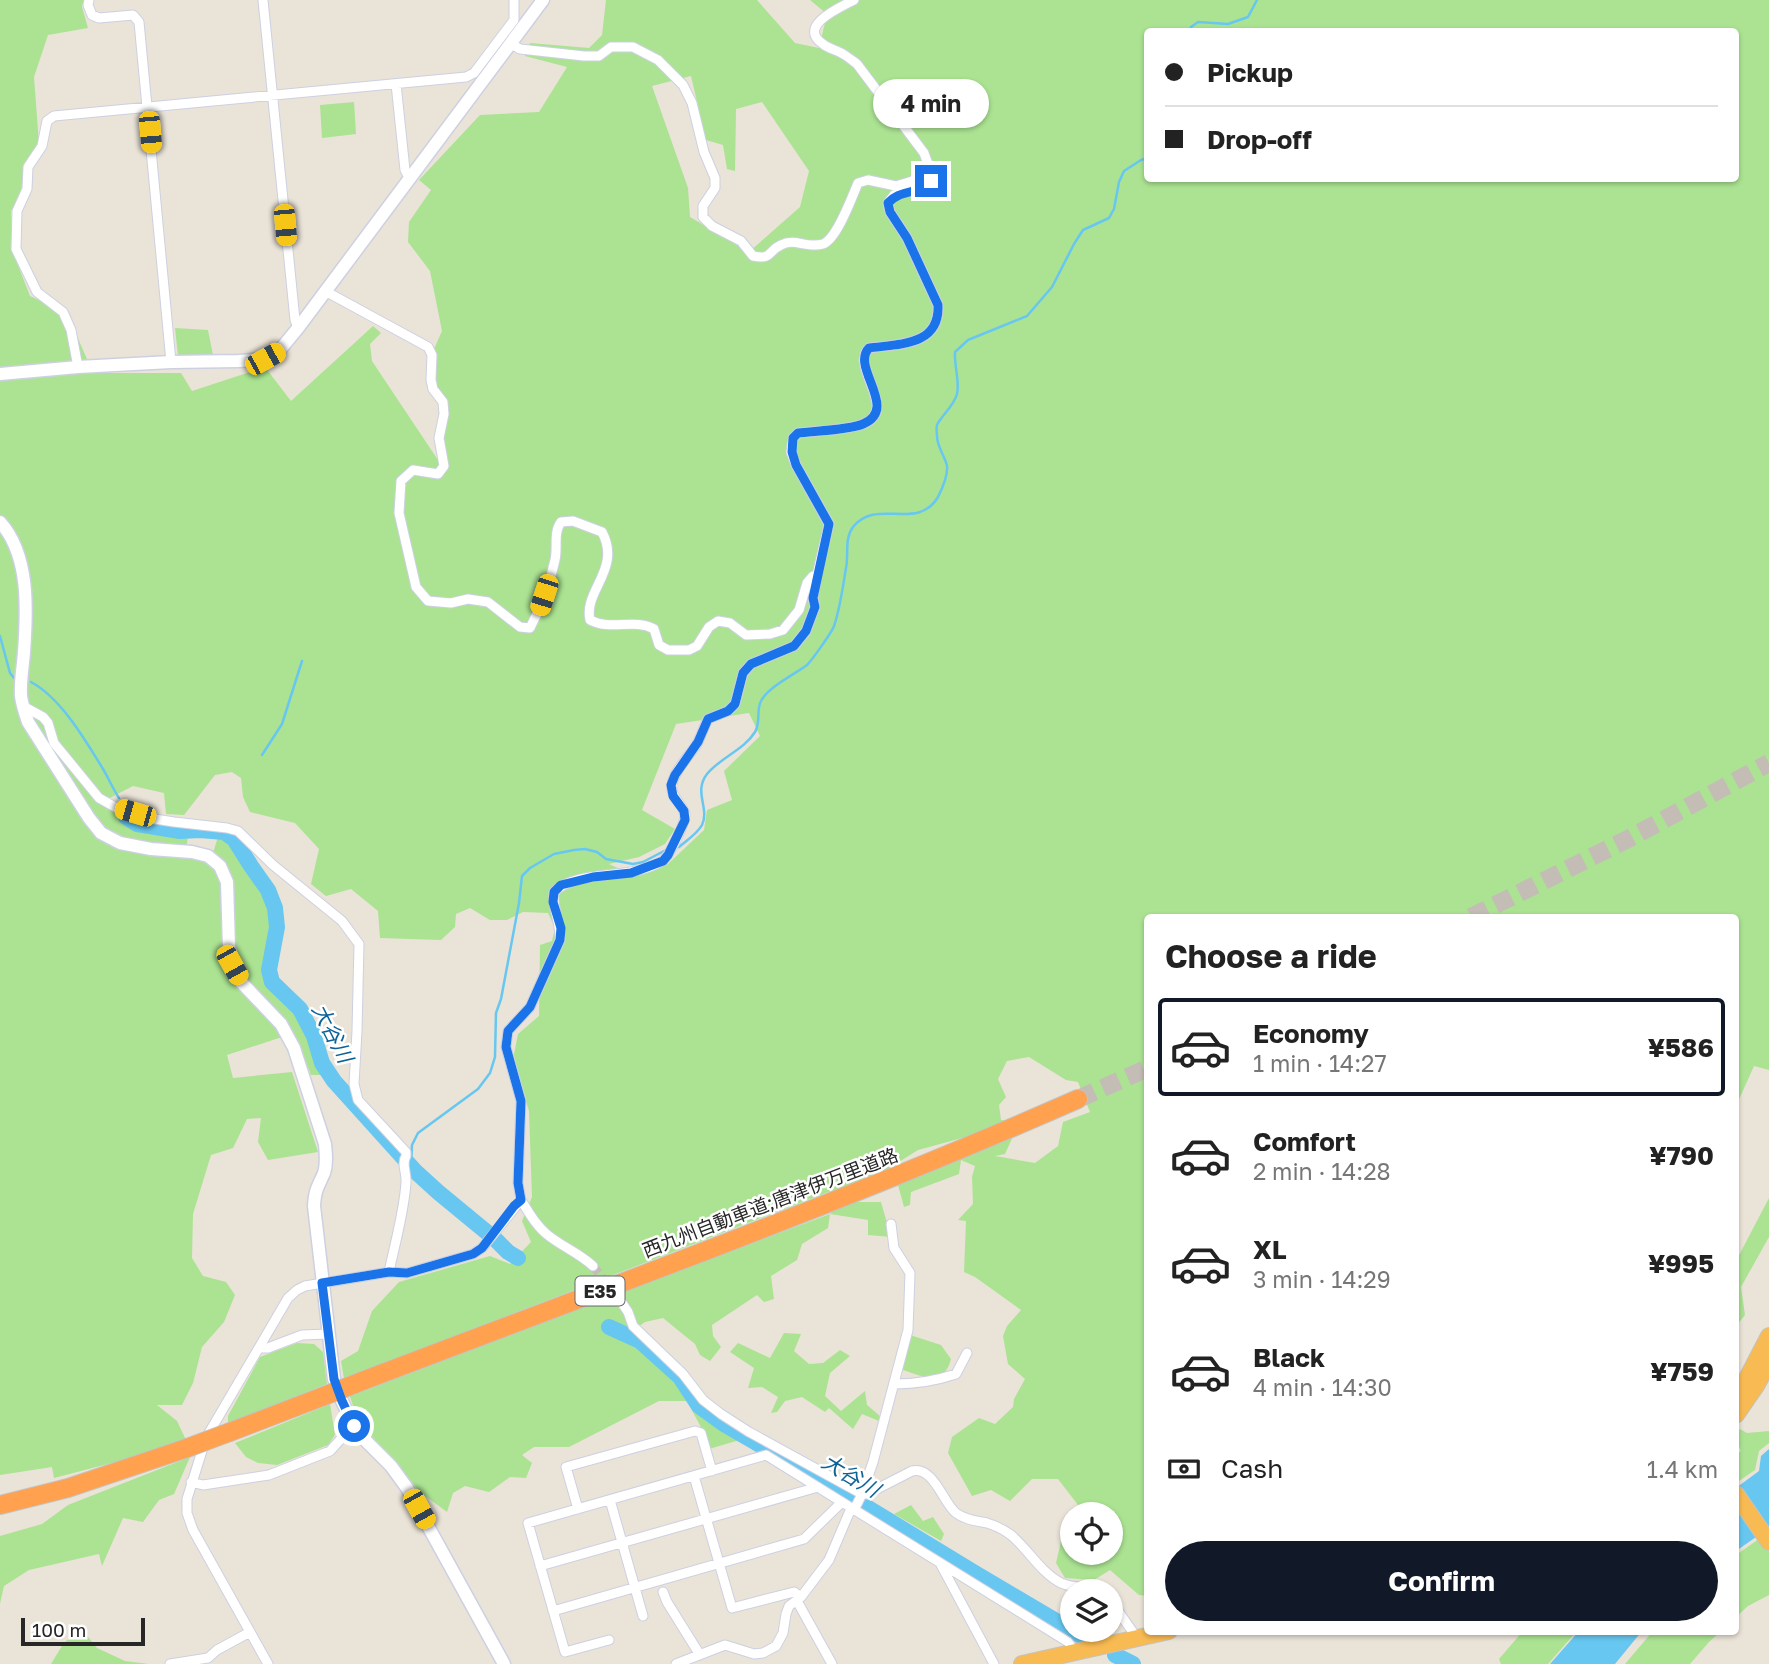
<!DOCTYPE html>
<meta charset="utf-8">
<style>
:root{--surface:#fff;--page:#f6f6f6;--text:#222;--muted:#767676;--line:#e0e0e0;--accent:#111827}
body{margin:0;font-family:"Golos Text","Noto Sans JP",sans-serif;background:var(--page);color:var(--text);height:100vh;display:flex;flex-direction:column;font-size:26px;white-space:nowrap}
*{box-sizing:border-box;margin:0}
p{font-size:23px;color:var(--muted)}
.icon{flex:none;width:38px;height:38px;fill:none;stroke:currentColor;stroke-width:2;stroke-linecap:round;stroke-linejoin:round}
.map{position:relative;flex:1;overflow:hidden}
.panel{position:absolute;left:1144px;top:914px;width:595px;height:721px;display:flex;flex-direction:column;background:var(--surface);border-radius:7px;box-shadow:0 2px 5px #0004}
.panel>*{flex:none}
.top-card{position:absolute;left:1144px;top:28px;width:595px;height:154px;border-radius:7px;box-shadow:0 2px 5px #0004;display:grid;align-content:center;height:154px;padding:0 21px;background:var(--surface)}
.fabs{position:absolute;left:1060px;top:1502px;display:grid;gap:14px}
.fabs a{display:grid;place-items:center;width:63px;height:63px;border-radius:50%;background:var(--surface);box-shadow:0 2px 5px #0004;font-size:35px}
.scale{position:absolute;left:21px;bottom:18px;width:124px;box-sizing:border-box;padding-left:7px;border:4px solid #272727;border-top:0;font-size:19px;line-height:24px;white-space:nowrap;color:#272727;-webkit-text-stroke:5px #fff;paint-order:stroke}
.end{position:absolute;width:32px;height:32px;margin:-16px;border:9px solid #1a73e8;background:#fff;box-shadow:0 0 0 4px #fff}
.from{border-radius:50%}
.bubble{position:absolute;height:49px;border-radius:24px;background:var(--surface);box-shadow:0 2px 5px #0004;font-size:23px;font-weight:700;line-height:49px;text-align:center}
.car{position:absolute;width:21px;height:42px;margin:-21px -10px;border-radius:9px;box-shadow:0 0 5px 2px #0007;background:linear-gradient(#f5c518 24%,#345 0 40%,#f5c518 0 76%,#345 0 86%,#f5c518 0)}
.top-card b{display:flex;align-items:center;gap:24px;height:66px;font-size:26px}
.top-card b+b{border-top:2px solid var(--line)}
.top-card i{width:18px;height:18px;background:var(--text)}
ul{padding:0;list-style:none}
li{display:flex;align-items:center;gap:21px;height:98px;margin:0 14px 10px;padding:0 7px;border:4px solid transparent;border-radius:7px}
li div{flex:1}
li b{display:block;font-size:26px}
li em{font-style:normal;font-weight:700}
li.current{border-color:var(--accent)}
li>.icon{width:63px;height:63px;stroke-width:1.5}
h2{padding:0 21px;font-size:32px;line-height:84px}
.pay{display:flex;align-items:center;gap:18px;height:77px;padding:0 21px;font-size:26px}
.pay p{margin-inline-start:auto}
.primary-button{display:flex;gap:14px;margin-top:auto;padding:14px 21px}
.primary-button a{flex:1;height:80px;border-radius:42px;background:var(--accent);color:#fff;font-size:28px;font-weight:700;line-height:80px;text-align:center}
.map>svg:first-child{display:block}
</style>
<div class="map">
<svg width="1769" height="1664" viewBox="0 0 1769 1664">
<rect width="100%" height="100%" fill="#eae3d8"/>
<path fill="#abe392" fill-rule="evenodd" d="M0,0H84L82,7L88,28L48,35L34,77L39,144L24,167L21,193L11,211L12,250L30,296L67,313L93,373H181L192,391L265,367L291,401L373,326L381,333L370,344L372,361L438,460L442,409L429,392L430,358L442,331L430,271L408,242L409,222L431,190L419,180L480,115L539,112L567,67L525,56L530,43L589,48L602,35L606,0H757L795,43L819,48L827,14L810,0H1769V1070L1754,1066L1736,1106V917H1148V1596L1139,1595L1110,1570L1094,1580L1065,1578L1056,1563L1061,1541L1073,1530V1552H1111V1514H1085L1058,1479H1032L1010,1501L991,1490L972,1496L948,1453L952,1437L979,1418L995,1424L1013,1407L1014,1399L1025,1379L1008,1364L1003,1336L1007,1326L1021,1310L975,1277L964,1272L966,1221L958,1220L973,1204L972,1177L975,1166L961,1160L959,1174L911,1192L910,1205L904,1207L898,1185L960,1160L968,1152L962,1138L918,1150L886,1170L889,1183L851,1202H881L891,1237L868,1235V1220L830,1214L828,1228L802,1244L797,1260L771,1276L774,1299L764,1302L757,1295L712,1325L713,1336L721,1347L710,1361L700,1355L695,1344L663,1318L645,1322L625,1336L675,1378L687,1401L743,1439L709,1449L703,1431L687,1401H659L569,1447H534L522,1455L532,1463L526,1478L510,1477L489,1492L465,1486L453,1493L447,1512L420,1492L358,1420L344,1379L341,1361L358,1351L372,1311L399,1282L490,1256L510,1264L531,1242L522,1221L532,1197L529,1111L513,1059L518,1034L539,1016L540,945L552,941L555,928L548,913L523,912L507,920H490L470,908L456,914L455,927L441,940L380,938L378,911L351,889L326,896L311,884L319,849L295,823L250,812L243,797L241,778L232,772L215,775L184,815L166,814L164,793L133,786L104,801L121,817L189,829L185,857L210,863L220,830L236,833L265,892L274,927L266,969L269,984L296,1008L311,1040L322,1075H311L298,1041L279,1038L227,1055L233,1078L292,1072L318,1152L268,1160L258,1142L261,1118L247,1119L233,1148L211,1155L193,1214L192,1258L203,1276L226,1282L235,1295L224,1322L202,1347L193,1383L182,1405H157L177,1421L186,1440L158,1451L54,1478L52,1467L0,1475ZM1148,32H1736V178H1148ZM691,76L706,140L723,145L727,169L735,171L736,109L762,102L809,171L800,207L749,252L690,217L688,188L652,86ZM749,713L760,736L724,771L732,800L707,810L704,830L668,864L635,876L609,864L639,857L665,844L675,829L642,810L676,724ZM1029,1057L1066,1080L1078,1082L1090,1112L1063,1122L1058,1146L1035,1163L995,1156L1005,1154L1014,1134L1008,1121L1001,1120L999,1105L1006,1097L998,1079L1007,1061ZM831,1191L838,1206L830,1214L643,1284L364,1391L359,1373Z
M354,102L356,134L322,138L320,105Z
M175,328L208,330L213,355L178,356Z
M1769,1198V1237L1741,1287L1745,1315L1736,1326V1261Z
M784,1333L801,1334L794,1351L809,1364L823,1363L840,1350L850,1356L830,1373L825,1396L841,1411L865,1391L867,1405L880,1416L879,1421L862,1414L853,1429L829,1408L825,1412L802,1397L785,1401L777,1412L771,1413L778,1397L762,1387L748,1388L754,1368L730,1352L738,1343L770,1358Z
M910,1335L941,1345L951,1359C944,1388 920,1376 901,1369Z
M297,1343L314,1344L323,1352L327,1384L228,1424V1416L260,1357Z
M330,1404L335,1435L328,1445L277,1465L258,1463L246,1457L235,1443Z
M1740,1429L1747,1433L1769,1431V1443L1759,1451L1755,1470L1736,1483V1455L1741,1451C1737,1442 1734,1438 1740,1429Z
M190,1457L174,1494L159,1500L143,1522L123,1518L102,1566L99,1554L29,1570L4,1586L0,1604V1536L42,1524L68,1505Z
M911,1505L923,1521L933,1517L944,1534L941,1541L894,1514Z
M1769,1532V1595L1748,1606L1736,1617V1555Z
M81,1628L97,1648L125,1661L149,1664H51L63,1644Z
M1523,1631H1577L1548,1664H1501L1499,1659Z
M1653,1631H1721L1709,1642L1690,1664H1625Z"/>
<path fill="#67c7f0" d="M1769,1449V1528L1736,1551V1488L1759,1471L1761,1456Z
M1579,1631H1642L1615,1664H1550Z"/>
<g fill="none" stroke-linecap="round" stroke-linejoin="round">
<path stroke="#67c7f0" stroke-width="2.5" d="M1190,32L1191,27L1198,22L1228,24L1248,17L1257,0
M0,636L10,673L14,678
M31,682C61,698 86,741 103,769C109,779 113,789 119,798
M262,755L282,724L302,661
M676,847H679C687,840 697,834 702,825C710,808 693,792 707,774C721,757 744,750 755,732C761,722 756,710 761,701C768,687 795,674 807,665C812,660 832,632 834,626C840,609 843,586 846,568C849,554 844,539 853,527C877,497 917,532 938,497C942,489 948,475 947,466C945,456 937,447 937,436C937,432 936,429 937,425C941,416 954,406 957,394C960,382 954,365 955,352L968,340L1027,316L1052,287L1074,244L1083,230L1109,218L1114,209L1119,182L1124,171L1141,160L1148,158
M411,1165L412,1145L418,1133L478,1089L490,1073L495,1057L496,1013L501,999L519,903L522,876L530,868L554,854L574,850L585,849L597,852L606,859L633,864L643,862L666,850"/>
<path stroke="#67c7f0" stroke-width="16" d="M126,817L137,824L180,831L200,830L224,832L234,839L251,866L268,890L275,908L277,927L269,970L272,982L300,1009L314,1036L322,1063L334,1081L416,1172L438,1192L495,1239L508,1252L518,1258
M609,1327L640,1341L680,1377L699,1406L724,1424L850,1497L975,1573L1088,1640
M1115,1655L1133,1664"/>
<path stroke="#c3bdb5" stroke-width="9" stroke-dasharray="9 4.5" stroke-linecap="butt" d="M593,1266L622,1303"/>
<path stroke="#c3bdb5" stroke-width="18" stroke-dasharray="18 9" stroke-linecap="butt" d="M1471,917L1628,839L1769,763
M1078,1099L1148,1068"/>
<g stroke="#cdd0e1" stroke-width="11">
<path id="minor" d="M89,0L88,5L92,15L99,18L133,15L139,22L171,362
M263,0L295,320L298,328
M511,44L520,49L584,56H599L611,47H633L658,60L683,85L692,103L704,152L715,178V188L703,206V217L712,226L741,241L753,256C773,260 767,251 781,245C793,239 801,245 812,245C816,245 820,245 823,244C837,239 852,197 858,183L868,180L896,186L932,175
M396,84L405,170L410,179
M78,367L71,330L63,312L37,292L16,249L17,211L27,189L28,167L42,146L47,121L54,116L466,77L474,73L514,20V0
M817,575L829,524L796,465L791,452L793,438L798,433C814,431 849,430 863,424C900,410 849,366 869,348C899,344 940,346 938,305L907,238L890,212L888,203L894,195L924,188L931,181L932,175L924,153L857,64C853,61 848,57 843,54C837,50 829,49 823,44C796,26 841,7 854,0
M23,706L43,717L48,723L54,743L99,798L115,807L155,819L174,822L227,828L238,831L273,865L342,921L359,944L357,1031L354,1084L358,1100L406,1152V1156C401,1164 407,1173 406,1183C404,1212 395,1243 389,1272
M521,1200C529,1213 537,1227 549,1236C563,1247 579,1253 593,1266
M622,1303L628,1312L633,1326L683,1374L703,1400L721,1414L749,1432L862,1494L856,1506L849,1513L829,1560L801,1597L789,1606L786,1614L783,1633L776,1646L763,1653L754,1654L725,1645L676,1664
M259,1348H268L302,1335L328,1334
M894,1384C916,1384 935,1381 956,1374L967,1353
M694,1476L732,1608L794,1592L801,1597
M191,1482L203,1485L269,1475L330,1451L348,1431L354,1426
M862,1494H867L912,1471C934,1466 943,1503 956,1513C965,1520 977,1521 987,1523C994,1525 1004,1530 1011,1535C1028,1549 1041,1573 1061,1583C1075,1590 1090,1584 1103,1591
M862,1494L873,1462L908,1330L910,1273L894,1248L891,1224
M610,1500L643,1616
M578,1509L566,1467L695,1431L701,1433L712,1471
M940,1563L994,1664
M540,1566L818,1487
M663,1592L667,1602L700,1655
M797,1601L832,1664
M1111,1601L1137,1638
M553,1611L804,1539L842,1502
M609,1640L565,1652L528,1523L766,1455L1068,1642L1075,1652
M170,1664L208,1658L217,1650L250,1632
M268,1664L193,1530L187,1513V1499L206,1438L288,1298L297,1290L305,1286L389,1272L407,1273L473,1254L482,1248L521,1200L518,1183L521,1101L506,1047L508,1031L530,1007L560,940C561,922 552,909 554,892C579,868 631,881 662,861C669,857 686,822 685,814C682,803 670,797 672,785C673,772 690,755 697,744C701,736 704,727 708,719L728,711L735,704L743,673L751,664L794,646L806,631L815,607L813,598L817,575L813,576L807,583L799,610L783,630L770,634L746,635L730,623L718,621L709,627L697,646L689,650H668L659,645L654,629C635,618 610,631 590,620C583,591 622,569 602,532L573,521L561,522C553,533 558,547 555,560C550,583 541,607 530,628L520,627L488,602L468,599L451,603L428,601L416,587L399,513L401,481L413,470L438,474L444,466L439,438L444,414L443,402L433,389L431,380L432,355L428,347L325,291"/>
</g>
<g stroke="#cdd0e1" stroke-width="15">
<path id="tertiary" d="M0,374L78,367L171,362L239,361L265,359L279,351L298,328L543,0
M0,522C30,555 27,611 24,652C23,666 20,682 21,696C22,705 25,713 28,722L89,818L101,833L120,843L151,849L192,852L208,856L220,866L227,882L229,947L232,965L241,982L281,1024L294,1048L325,1144C326,1154 327,1164 324,1173C318,1187 315,1189 314,1206L334,1379L342,1401L354,1426L367,1442L391,1466L407,1488L504,1664"/>
</g>
<g stroke="#c3c3c3" stroke-width="18">
<path id="trunk" d="M1736,1395L1744,1384L1769,1336
M1736,1415L1756,1386L1769,1362
M1736,1494L1769,1542
M1022,1664L1169,1631"/>
</g>
<g stroke="#c3c3c3" stroke-width="20">
<path id="motorway" d="M365,1380C604,1289 844,1202 1078,1099
M230,1432L324,1396
M0,1505L68,1488L187,1448"/>
</g>
<use href="#minor" stroke="#fff" stroke-width="9"/>
<use href="#tertiary" stroke="#fff" stroke-width="12"/>
<use href="#trunk" stroke="#f8ba52" stroke-width="16"/>
<use href="#motorway" stroke="#ffa14e" stroke-width="18"/>
<g stroke="#c3c3c3" stroke-width="20" stroke-linecap="butt">
<path id="motorway-bridge" d="M324,1396L365,1380
M187,1448L230,1432"/>
</g>
<use href="#motorway-bridge" stroke="#ffa14e" stroke-width="18"/>
</g>
<g fill="none" stroke-linecap="round" stroke-linejoin="round">
<path stroke="#1a73e8" stroke-width="9" d="M354,1426L342,1401L334,1379L322,1283L389,1272L407,1273L473,1254L482,1248L514,1206L521,1200L518,1183L521,1101L506,1047L508,1031L530,1007L560,940L561,928L553,902L554,892L561,885L593,877L631,873L663,861L668,855L685,820L684,811L673,796L671,785L675,775L698,742L708,719L728,711L735,704L743,673L751,664L794,646L806,631L815,607L813,598L829,524L796,465L792,452L793,438L798,433C814,431 849,430 863,424C900,409 850,367 869,348C899,344 940,346 938,305L907,238L890,212L888,203C900,189 919,195 931,181"/>
</g>
<g text-anchor="middle" dominant-baseline="central" stroke-width="5" stroke-linejoin="round" paint-order="stroke">
<rect fill="#fff" stroke="#686868" stroke-width="2" x="575.5" y="1276.5" width="49" height="29" rx="5"/>
<g font-size="18" font-weight="bold" fill="#272727">
<text x="600" y="1291">E35</text>
</g>
<g font-size="19" fill="#272727" stroke="#fff">
<text transform="translate(770 1202) rotate(-21)">西九州自動車道;唐津伊万里道路</text>
</g>
<g font-size="21" font-style="italic" fill="#0b6297" stroke="#fff">
<text transform="translate(333 1033) rotate(63)">大谷川</text>
<text transform="translate(851 1475) rotate(31)">大谷川</text>
</g>
</g>
</svg>
<div class="fabs">
<a><svg class="icon" aria-label="locate" viewBox="0 0 24 24"><circle cx="12" cy="12" r="6"/><path d="M12 2v4M12 18v4M2 12h4M18 12h4"/></svg></a>
<a><svg class="icon" aria-label="layers" viewBox="0 0 24 24"><path d="M12 4l9 5-9 5-9-5zM3 14l9 5 9-5"/></svg></a>
</div>
<div class="scale">100 m</div>
<i class="end from" style="left:354px;top:1426px"></i>
<i class="end" style="left:931px;top:181px"></i>
<div class="bubble" style="left:873px;top:79px;width:116px">4 min</div>
<i class="car" style="left:150px;top:132px;rotate:175deg"></i>
<i class="car" style="left:285px;top:225px;rotate:175deg"></i>
<i class="car" style="left:265px;top:359px;rotate:61deg"></i>
<i class="car" style="left:544px;top:595px;rotate:198deg"></i>
<i class="car" style="left:135px;top:813px;rotate:286deg"></i>
<i class="car" style="left:232px;top:965px;rotate:151deg"></i>
<i class="car" style="left:419px;top:1509px;rotate:151deg"></i>
<div class="top-card">
<b><i class="from"></i>Pickup</b>
<b><i></i>Drop-off</b>
</div>
<section class="panel">
<h2>Choose a ride</h2>
<ul>
<li class="current"><svg class="icon" aria-label="car" viewBox="0 0 24 24"><path d="M5 17H2v-5l4-1 3-4h7l3 4 3 1v5h-3M9 17h6M6 11h13"/><circle cx="7" cy="17" r="2"/><circle cx="17" cy="17" r="2"/></svg><div><b>Economy</b><p>1 min · 14:27</p></div><em>¥586</em></li>
<li><svg class="icon" aria-label="car" viewBox="0 0 24 24"><path d="M5 17H2v-5l4-1 3-4h7l3 4 3 1v5h-3M9 17h6M6 11h13"/><circle cx="7" cy="17" r="2"/><circle cx="17" cy="17" r="2"/></svg><div><b>Comfort</b><p>2 min · 14:28</p></div><em>¥790</em></li>
<li><svg class="icon" aria-label="car" viewBox="0 0 24 24"><path d="M5 17H2v-5l4-1 3-4h7l3 4 3 1v5h-3M9 17h6M6 11h13"/><circle cx="7" cy="17" r="2"/><circle cx="17" cy="17" r="2"/></svg><div><b>XL</b><p>3 min · 14:29</p></div><em>¥995</em></li>
<li><svg class="icon" aria-label="car" viewBox="0 0 24 24"><path d="M5 17H2v-5l4-1 3-4h7l3 4 3 1v5h-3M9 17h6M6 11h13"/><circle cx="7" cy="17" r="2"/><circle cx="17" cy="17" r="2"/></svg><div><b>Black</b><p>4 min · 14:30</p></div><em>¥759</em></li>
</ul>
<div class="pay"><svg class="icon" aria-label="cash" viewBox="0 0 24 24"><path d="M3 7h18v10H3z"/><circle cx="12" cy="12" r="2"/></svg>Cash<p>1.4 km</p></div>
<div class="primary-button"><a>Confirm</a></div>
</section>
</div>
